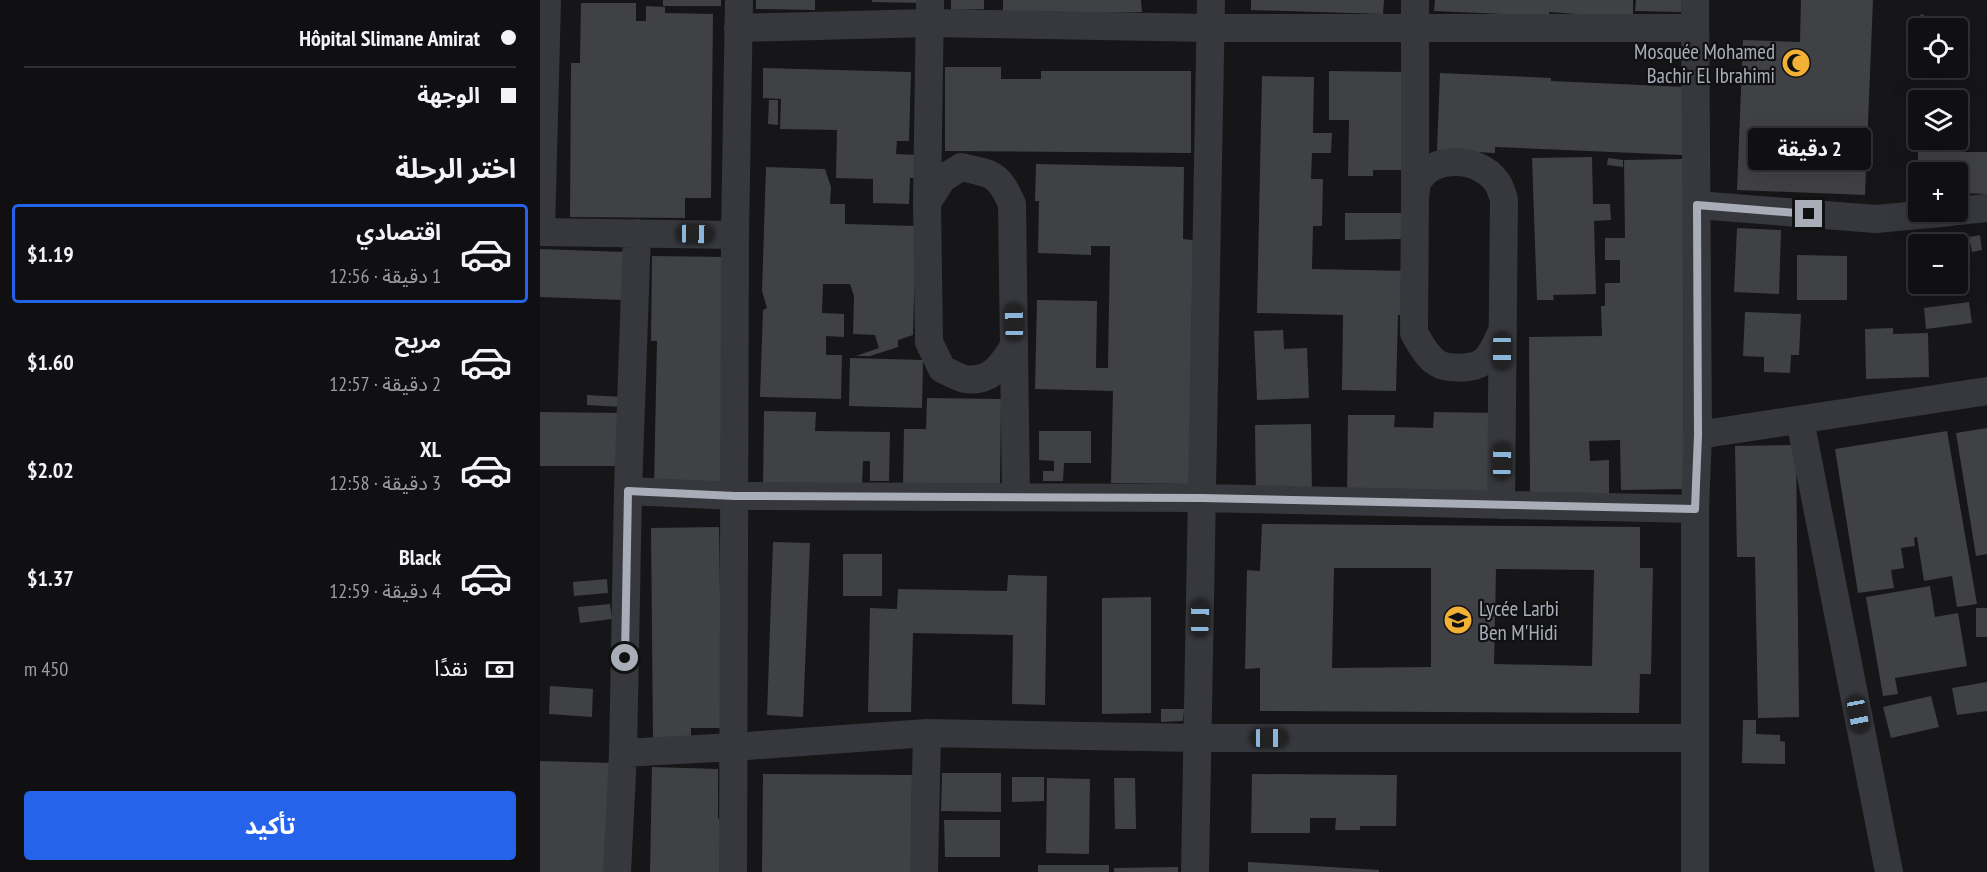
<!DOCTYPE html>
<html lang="ar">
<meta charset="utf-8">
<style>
:root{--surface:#101012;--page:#1e1e20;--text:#f1f3f6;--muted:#9c9d9f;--line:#303032;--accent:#2563eb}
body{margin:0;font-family:"PT Sans Narrow","Noto Sans Arabic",sans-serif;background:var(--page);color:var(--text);direction:rtl;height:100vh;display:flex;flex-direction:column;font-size:22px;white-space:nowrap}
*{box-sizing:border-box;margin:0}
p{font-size:20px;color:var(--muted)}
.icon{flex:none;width:33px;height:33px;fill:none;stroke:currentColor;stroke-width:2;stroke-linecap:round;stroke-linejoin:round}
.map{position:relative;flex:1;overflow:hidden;direction:ltr}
.panel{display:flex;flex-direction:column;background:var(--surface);width:540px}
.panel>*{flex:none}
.guide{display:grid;align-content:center;height:132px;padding:0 24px;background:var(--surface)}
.controls{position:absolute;left:1368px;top:18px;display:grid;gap:12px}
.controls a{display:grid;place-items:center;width:60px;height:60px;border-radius:6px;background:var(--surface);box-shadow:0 6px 24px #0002,0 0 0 2px var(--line);font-size:30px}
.end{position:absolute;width:27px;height:27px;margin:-14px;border:8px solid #a8adb8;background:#111;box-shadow:0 0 0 3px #111}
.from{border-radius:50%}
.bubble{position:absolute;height:42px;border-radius:6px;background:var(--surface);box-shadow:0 6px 24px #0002,0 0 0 2px var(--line);font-size:20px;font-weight:700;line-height:42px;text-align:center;direction:rtl}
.car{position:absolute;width:18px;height:36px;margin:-18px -9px;border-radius:8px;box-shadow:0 0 4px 2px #0007;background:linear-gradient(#222 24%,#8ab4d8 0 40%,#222 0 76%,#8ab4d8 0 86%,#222 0)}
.guide b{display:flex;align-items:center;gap:21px;height:57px;font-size:22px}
.guide b+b{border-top:2px solid var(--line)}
.guide i{width:15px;height:15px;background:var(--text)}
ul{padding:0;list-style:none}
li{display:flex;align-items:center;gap:18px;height:99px;margin:0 12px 9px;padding:0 12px;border:3px solid transparent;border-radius:6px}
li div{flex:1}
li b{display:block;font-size:22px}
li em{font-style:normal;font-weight:700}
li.active{border-color:var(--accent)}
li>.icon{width:54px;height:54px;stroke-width:1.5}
h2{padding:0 24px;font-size:27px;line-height:72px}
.pay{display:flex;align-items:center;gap:15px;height:66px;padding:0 24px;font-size:22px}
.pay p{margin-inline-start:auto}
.button{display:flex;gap:12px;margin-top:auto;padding:12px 24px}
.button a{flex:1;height:69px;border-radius:6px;background:var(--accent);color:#fff;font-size:24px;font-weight:700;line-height:69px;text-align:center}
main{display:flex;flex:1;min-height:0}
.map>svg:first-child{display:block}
</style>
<main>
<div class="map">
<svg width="1447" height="872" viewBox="0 0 1447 872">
<rect width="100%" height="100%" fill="#161618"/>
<path fill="#404145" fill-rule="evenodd" d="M123,0H181V6H123Z
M216,0H275V10L216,9Z
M332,0H382V3L332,2Z
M411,0H444V9L411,10Z
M463,0H601L602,12L463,14Z
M711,0H844L843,14L711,10Z
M895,0H1093V18L1009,12V16L894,11Z
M1096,0H1141V12L1095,11Z
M1261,0H1333L1325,195L1197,190L1203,40L1260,42Z
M41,3H96V21H106V6L125,7V13L173,14L171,198H145V218L30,217L31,63H40Z
M1381,14L1406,25L1404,28H1383L1376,25Z
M405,67H461V79H501V71H651V153L405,151Z
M223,68L371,72L369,141H357L356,154L377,155L376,178H370L369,204L333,203V179L296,178L297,130L240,129L241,99L223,98Z
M789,71L863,72L862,170H833V176H808L809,120H789Z
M900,73L1011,78V81L1145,87L1142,155L955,147V153L897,150Z
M722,76L774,77L773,133H792L791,153H772L771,179H783L782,226H773L772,269L869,271V315H858L856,391L802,390L803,315L717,313Z
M229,100H238V125L228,124Z
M1378,152H1447V194L1418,193V172H1378Z
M1052,157L1053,204H1070L1071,220L1054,221L1056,294L1013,295L1014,300H997L992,158Z
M1068,158L1083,160V167L1067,165Z
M1143,159L1144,489L1081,490L1080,440L1049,441L1050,461L1069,460V494L990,495L989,337L1062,336L1061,306H1065V283H1080V260H1065V238H1085L1084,160Z
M496,164L644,167L643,239L653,240L649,484L571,483L573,391L495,389L497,300L557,301L556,368H568L570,246H551V255L498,253L499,201H495Z
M226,167L285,169L291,187L290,204H305V224L376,226L373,335L358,340V347L330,356H316L339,348L335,335L313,334L314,296L310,284H283L282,313L304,314V337L286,336V355H302L301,399L220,397L223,310L227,308L222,291Z
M805,213H861V239L805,240Z
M1197,228L1241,230L1239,294L1194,292Z
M1440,235L1442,250L1432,252L1429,237Z
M1415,236L1416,244H1378L1377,254L1375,242Z
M0,249L86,252L84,300L0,297Z
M1257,255L1307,256V300H1257Z
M112,256L185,257L181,487L114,485L117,341H111Z
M1418,260L1423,288L1384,294L1382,284H1418Z
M1429,302L1432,323L1386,329L1384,308Z
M1205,312L1261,314L1259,355H1251L1250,373L1224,372V357L1203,356Z
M1353,328V334L1388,333L1389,377L1326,379L1325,329Z
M743,330L744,349L767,348L769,398L717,400L714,331Z
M310,358L383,360L382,408L309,406Z
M47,395L83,397V407L47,405Z
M387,398L461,399L460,485L363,484L364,429H386Z
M224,411L276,412L275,431L350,432L349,481H330V461H323L322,484L223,488Z
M0,412L82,413L81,466H0Z
M894,412L959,413L957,499L807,496L808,415H855L854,427L893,428Z
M771,424L772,499H716L715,425Z
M1447,428V554L1436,556L1416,433Z
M499,431H551V463H524L523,481H503V471H514V461L499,460Z
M1407,431L1437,604L1417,607L1412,576L1384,581L1377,537L1374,538L1375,546L1361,548L1364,568L1351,570L1354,588L1318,593L1295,449Z
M1256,445L1259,717L1218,718L1215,557H1197L1195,446Z
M722,524L1100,527V568H1113L1111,674H1100L1099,713L720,711V668L705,669L707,570L720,571ZM794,568H891V667L792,668ZM956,569L1054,570L1052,666L954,664Z
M179,527L182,728H151V739H113L111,528Z
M233,542L270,543L263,717L227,715Z
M303,554H342V596H303Z
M468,575L507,576L505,705L472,704L473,635L373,633L371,712H328L330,608L357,609L358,589L467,591Z
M67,579L68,593L34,596L33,582Z
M1390,586L1395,617L1418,613L1427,666L1355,678L1358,694L1343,696L1326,597Z
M611,597V713L562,714V598Z
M70,604L72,619L40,623L38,607Z
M1436,608H1447V637H1436Z
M1447,682V711L1417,715L1412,688Z
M10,686L53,689L52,717L9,714Z
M1391,696L1399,727L1351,738L1343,707Z
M621,709H644L643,721L621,722Z
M1203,720H1216V734L1240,735V741L1245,742V764L1202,763Z
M0,761L73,763L69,872H0Z
M112,767L178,769V819H183L182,872H110Z
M402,773H461V812L401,811Z
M223,774L372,775L371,872H222Z
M712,774L857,775L856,826H820V830H795L796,818H770V833H711Z
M472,777H504V801L472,802Z
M507,778L550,779L549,854L506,853Z
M574,778H595L596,829H575Z
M404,820H460V857H405Z
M708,862L839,870V872H708Z
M498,865H569V872H498Z
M638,867V872H574V868Z"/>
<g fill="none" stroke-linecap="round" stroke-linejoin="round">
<path stroke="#37383d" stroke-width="28" d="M7,0L1,232L195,235
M875,0V196
M198,28L389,23L671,28H1155
M387,203L390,0
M1157,205L1336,219L1411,212
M1418,211L1447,208
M474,346C462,365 451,383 425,379C417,377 409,372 402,369L389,342L387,203L402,179L421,167C453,174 458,173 472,204L476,496
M1260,420L1349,872
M1158,435L1447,391
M88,491L195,496L662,498L1155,509
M961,505L964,199C962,194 960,186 957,182C940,158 897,154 879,179C876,184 876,192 875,197L874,333C880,343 886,356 897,363C906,369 929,369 939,364C951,359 957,341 963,329
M83,753L193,747L387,733L658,738H1155
M77,872L83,753L88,491L97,233
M193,872L195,235L199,0
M384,872L387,733
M655,872L671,0
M1155,872V509L1158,435L1155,0"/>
</g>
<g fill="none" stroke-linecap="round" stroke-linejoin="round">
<path stroke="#a8adb8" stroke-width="8" d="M85,658L88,491L195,496L662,498L1155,509L1158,435L1157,205L1269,214"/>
</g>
<defs>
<g id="mosque-disc" transform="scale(1.5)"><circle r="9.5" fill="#f2b134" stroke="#111113"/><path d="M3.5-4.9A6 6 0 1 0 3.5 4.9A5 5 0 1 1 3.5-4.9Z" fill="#111"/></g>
<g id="school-disc" transform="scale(1.5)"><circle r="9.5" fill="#f2b134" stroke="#111113"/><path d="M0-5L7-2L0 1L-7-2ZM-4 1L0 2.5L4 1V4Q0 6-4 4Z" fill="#111"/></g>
</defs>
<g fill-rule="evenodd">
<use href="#mosque-disc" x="1256" y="63"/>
<use href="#school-disc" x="918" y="620"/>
</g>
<g text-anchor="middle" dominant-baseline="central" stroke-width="4.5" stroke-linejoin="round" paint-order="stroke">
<g font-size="21" fill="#a8adb8" stroke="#111113" text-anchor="end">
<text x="1235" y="51">Mosquée Mohamed<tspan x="1235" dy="24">Bachir El Ibrahimi</tspan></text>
<text x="939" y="608" text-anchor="start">Lycée Larbi<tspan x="939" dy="24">Ben M'Hidi</tspan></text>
</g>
</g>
</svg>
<div class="controls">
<a><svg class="icon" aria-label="locate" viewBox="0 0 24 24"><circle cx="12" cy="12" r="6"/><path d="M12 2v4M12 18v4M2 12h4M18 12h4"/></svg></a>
<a><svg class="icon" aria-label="layers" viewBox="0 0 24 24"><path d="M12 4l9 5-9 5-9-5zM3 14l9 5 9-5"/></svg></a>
<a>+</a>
<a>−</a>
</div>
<i class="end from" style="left:85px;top:658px"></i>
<i class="end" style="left:1269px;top:214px"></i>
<div class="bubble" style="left:1208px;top:128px;width:123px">2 دقيقة</div>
<i class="car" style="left:155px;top:234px;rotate:91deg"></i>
<i class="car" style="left:474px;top:322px;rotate:359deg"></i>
<i class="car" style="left:962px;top:351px;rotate:180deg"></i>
<i class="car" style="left:962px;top:461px;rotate:1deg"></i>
<i class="car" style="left:660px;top:618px;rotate:1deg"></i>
<i class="car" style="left:1318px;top:714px;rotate:169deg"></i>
<i class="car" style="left:729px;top:738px;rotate:90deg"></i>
</div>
<section class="panel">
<div class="guide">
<b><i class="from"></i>Hôpital Slimane Amirat</b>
<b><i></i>الوجهة</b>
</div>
<h2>اختر الرحلة</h2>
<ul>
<li class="active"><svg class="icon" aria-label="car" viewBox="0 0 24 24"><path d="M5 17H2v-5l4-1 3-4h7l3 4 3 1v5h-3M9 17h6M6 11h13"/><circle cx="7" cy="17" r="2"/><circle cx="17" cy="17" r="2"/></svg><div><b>اقتصادي</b><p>1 دقيقة · 12:56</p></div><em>$1.19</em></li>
<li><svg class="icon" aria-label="car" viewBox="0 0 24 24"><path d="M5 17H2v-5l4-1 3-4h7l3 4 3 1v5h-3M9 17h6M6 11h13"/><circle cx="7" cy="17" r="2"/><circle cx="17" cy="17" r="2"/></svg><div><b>مريح</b><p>2 دقيقة · 12:57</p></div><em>$1.60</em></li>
<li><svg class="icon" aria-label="car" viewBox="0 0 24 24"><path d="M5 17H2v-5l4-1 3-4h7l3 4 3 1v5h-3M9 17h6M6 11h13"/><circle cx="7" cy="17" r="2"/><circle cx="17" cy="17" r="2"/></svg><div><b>XL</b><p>3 دقيقة · 12:58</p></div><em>$2.02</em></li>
<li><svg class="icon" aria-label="car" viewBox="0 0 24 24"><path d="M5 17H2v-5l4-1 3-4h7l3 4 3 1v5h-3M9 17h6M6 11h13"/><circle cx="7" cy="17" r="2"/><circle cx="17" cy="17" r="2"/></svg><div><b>Black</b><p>4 دقيقة · 12:59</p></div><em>$1.37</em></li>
</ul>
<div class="pay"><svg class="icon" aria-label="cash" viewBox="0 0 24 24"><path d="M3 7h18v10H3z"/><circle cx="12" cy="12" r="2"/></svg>نقدًا<p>450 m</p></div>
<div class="button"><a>تأكيد</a></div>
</section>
</main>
